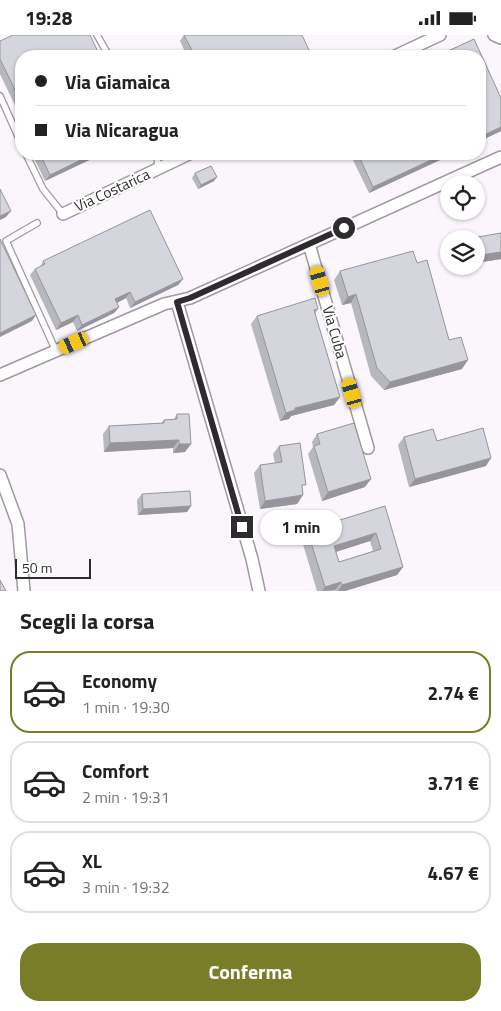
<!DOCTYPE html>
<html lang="it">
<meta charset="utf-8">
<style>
:root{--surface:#fff;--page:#f2f2f2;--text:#222;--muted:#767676;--line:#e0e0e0;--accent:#797d27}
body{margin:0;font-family:"Titillium Web",sans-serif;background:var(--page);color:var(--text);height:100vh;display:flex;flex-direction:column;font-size:19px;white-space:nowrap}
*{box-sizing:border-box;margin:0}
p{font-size:16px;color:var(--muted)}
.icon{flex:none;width:28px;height:28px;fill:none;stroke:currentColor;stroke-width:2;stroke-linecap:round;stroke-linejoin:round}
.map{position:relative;height:556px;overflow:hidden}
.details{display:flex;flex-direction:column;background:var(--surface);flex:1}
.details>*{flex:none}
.guide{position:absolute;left:15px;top:15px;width:471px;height:110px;border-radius:20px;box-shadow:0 1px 4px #0004;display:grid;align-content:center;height:110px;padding:0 20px;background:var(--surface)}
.tools{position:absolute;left:440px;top:140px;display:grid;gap:10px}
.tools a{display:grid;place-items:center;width:45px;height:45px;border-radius:50%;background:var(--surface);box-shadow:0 1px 4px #0004;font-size:25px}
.scale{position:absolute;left:15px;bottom:12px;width:76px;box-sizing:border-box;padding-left:5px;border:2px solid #2d2b2d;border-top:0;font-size:14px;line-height:18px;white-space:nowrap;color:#2d2b2d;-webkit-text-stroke:4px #fff;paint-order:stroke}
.end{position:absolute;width:22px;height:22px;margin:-11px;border:6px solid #2d2b2d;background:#fff;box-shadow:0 0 0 2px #fff}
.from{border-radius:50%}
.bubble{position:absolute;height:35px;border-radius:18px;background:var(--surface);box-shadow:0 1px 4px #0004;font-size:16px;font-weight:700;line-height:35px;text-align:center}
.car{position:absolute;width:15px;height:30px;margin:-15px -8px;border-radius:6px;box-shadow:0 0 4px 1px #0007;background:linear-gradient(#f5c518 24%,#345 0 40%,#f5c518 0 76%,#345 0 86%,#f5c518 0)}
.guide b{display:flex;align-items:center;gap:18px;height:48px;font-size:19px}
.guide b+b{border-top:1px solid var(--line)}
.guide i{width:12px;height:12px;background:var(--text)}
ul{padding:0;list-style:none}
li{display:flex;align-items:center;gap:15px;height:82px;margin:0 10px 8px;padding:0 10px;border:2px solid var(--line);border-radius:20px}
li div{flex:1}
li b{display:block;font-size:19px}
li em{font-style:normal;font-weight:700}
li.on{border-color:var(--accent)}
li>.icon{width:45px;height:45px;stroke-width:1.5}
h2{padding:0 20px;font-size:22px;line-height:60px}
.primary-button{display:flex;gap:10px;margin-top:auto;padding:10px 20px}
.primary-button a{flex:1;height:58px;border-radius:20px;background:var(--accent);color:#fff;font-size:20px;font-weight:700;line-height:58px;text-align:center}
.status{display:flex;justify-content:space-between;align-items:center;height:35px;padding:0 25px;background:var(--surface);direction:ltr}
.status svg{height:14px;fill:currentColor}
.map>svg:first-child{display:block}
</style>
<div class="status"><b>19:28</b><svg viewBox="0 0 49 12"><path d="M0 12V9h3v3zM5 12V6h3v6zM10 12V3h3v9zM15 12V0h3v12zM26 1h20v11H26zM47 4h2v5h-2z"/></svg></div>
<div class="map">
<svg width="501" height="556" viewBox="0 0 501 556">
<rect width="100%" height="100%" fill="#fbf5fc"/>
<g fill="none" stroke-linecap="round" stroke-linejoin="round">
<g stroke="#9f9a9f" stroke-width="8">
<path id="service" d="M97,0L109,21
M0,61L21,108
M26,119L43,154L63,179
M157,119L158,133
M37,188L6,206L56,316"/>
</g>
<g stroke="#9f9a9f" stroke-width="14">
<path id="minor" d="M494,0L501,3
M395,21L440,0
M63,179L189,119
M309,209L368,413
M177,267L252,524L259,556
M0,340L164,269L190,263L501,122
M0,440L18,489L24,556"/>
</g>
<use href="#service" stroke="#fff" stroke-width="5.5"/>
<use href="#minor" stroke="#fff" stroke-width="11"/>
</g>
<path fill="#b7b7be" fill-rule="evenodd" d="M184,0L309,15L304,21H187L180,6Z
M474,4L501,63V96L480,106V21H444L448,16Z
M0,6L21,21V83L0,39Z
M21,84V96L18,89Z
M32,119H102L45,146Z
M350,119H453L369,158Z
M195,138L214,146L198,154L192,143Z
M501,198V224L476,228V204H472V203Z
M43,226L183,244L178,250L130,273L126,263L117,268L119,272L114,278L77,296L73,287L56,295L30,240L35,234L40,232Z
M417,228L462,334L384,355L371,341L351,268L342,270L334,245L340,236Z
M318,274L315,279L340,362L334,370L291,381L289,384L280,386L251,289L257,281Z
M177,379L185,417L173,418V413L104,417L103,399L109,391L161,388L164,385L174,384Z
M317,399L365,452L322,466L308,419L313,412L312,407Z
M404,402L437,406L486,431L409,452L398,410Z
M279,411L302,455L303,460L297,469L260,474L254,438L260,430L275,428L273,419Z
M142,459L191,471L187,477L138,480L137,465Z
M385,471L403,532L397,540L345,556H335V555L333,556H317L302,506L308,498L321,494L324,490ZM370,506L373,516L339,527L336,517Z"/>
<path fill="#95959b" d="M309,15L304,21H296Z
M501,92V96L480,106V102Z
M93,119H102L45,146L50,140Z
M444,119H453L369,158L373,152Z
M217,142L214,146L198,154L201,150Z
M11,176L6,182L0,185V181Z
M476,217H480L476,222Z
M501,217V224L476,228V227L481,220Z
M183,244L178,250L130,273L135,267Z
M130,257L126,263L111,271L115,264Z
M356,259L351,268L342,270L348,262Z
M119,272L114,278L77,296L82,290Z
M36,280L32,286L0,302V298Z
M78,280L73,287L56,295L61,288Z
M468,325L462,334L384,355L390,347Z
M340,362L334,370L291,381L289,384L280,386L286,378L295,373Z
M179,405L173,413L104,417L110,408Z
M179,409H191L185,417L173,418Z
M491,423L486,431L409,452L415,444Z
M371,444L365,452L322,466L328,457Z
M303,460L297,469L260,474L265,466Z
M191,471L187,477L138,480L143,474Z
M376,498L370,506L329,519L334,511Z
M403,532L397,540L345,556H338L342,550Z
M341,547L335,555L322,556L325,552Z"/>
<path fill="#d5d5dd" stroke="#95959b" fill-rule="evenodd" d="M13,0H90L100,21H21V67L0,24V6Z
M184,0H302L309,15L296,21H195Z
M474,4L501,63V92L480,102V67L483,66L480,59V21H450L448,16Z
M40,119H93L50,140Z
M358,119H444L373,152Z
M211,131L217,142L201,150L195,138Z
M0,154L11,176L0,181Z
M150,175L183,244L135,267L130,257L115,264L119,272L82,290L78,280L61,288L35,234L45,229L43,226Z
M501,198V217L481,220L480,217H476V204H472V203Z
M0,204L36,280L0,298Z
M413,216L417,228L427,225L449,305L461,302L468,325L390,347L377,333L356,259L348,262L340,236Z
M315,263L318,274L314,275L340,362L295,373V375L286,378L257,281Z
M177,379H189L191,409H179V405L110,408L109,391L164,388V385L177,384Z
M354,388L371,444L328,457L314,411L320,409L317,399Z
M483,393L491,423L415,444L404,402L433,394L437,406Z
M300,408L306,450H302L303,460L265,466L260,430L282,427L279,411Z
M190,456L191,471L143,474L142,459Z
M385,471L403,532L342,550L341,547L325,552L308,498L325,493L324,490ZM376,498L381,514L339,527L334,511Z
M0,545L6,556H0Z"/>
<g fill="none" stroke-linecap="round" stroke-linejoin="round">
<path stroke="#2d2b2d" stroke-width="6" d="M242,492L177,267L190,263L344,193"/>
</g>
<g text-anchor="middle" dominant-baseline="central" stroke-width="4" stroke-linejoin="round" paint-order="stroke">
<g font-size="15" fill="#2d2b2d" stroke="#fff">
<text transform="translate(112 155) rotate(-25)">Via Costarica</text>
<text transform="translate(335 297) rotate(74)">Via Cuba</text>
</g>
</g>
</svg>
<div class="tools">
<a><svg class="icon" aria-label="locate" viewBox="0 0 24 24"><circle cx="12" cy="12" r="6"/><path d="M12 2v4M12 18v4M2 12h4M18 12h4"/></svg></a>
<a><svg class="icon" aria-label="layers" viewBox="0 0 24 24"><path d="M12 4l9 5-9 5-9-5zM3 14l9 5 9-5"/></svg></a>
</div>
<div class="scale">50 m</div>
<i class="end from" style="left:344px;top:193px"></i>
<i class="end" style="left:242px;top:492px"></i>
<div class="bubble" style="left:260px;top:475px;width:82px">1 min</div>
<i class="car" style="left:320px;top:246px;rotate:344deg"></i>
<i class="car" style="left:74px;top:308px;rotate:246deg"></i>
<i class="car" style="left:352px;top:358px;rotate:344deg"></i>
<div class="guide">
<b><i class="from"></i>Via Giamaica</b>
<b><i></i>Via Nicaragua</b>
</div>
</div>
<section class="details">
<h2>Scegli la corsa</h2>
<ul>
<li class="on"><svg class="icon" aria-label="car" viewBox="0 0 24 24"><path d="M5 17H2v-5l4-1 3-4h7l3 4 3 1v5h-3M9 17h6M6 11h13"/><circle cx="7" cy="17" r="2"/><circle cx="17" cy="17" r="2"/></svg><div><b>Economy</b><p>1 min · 19:30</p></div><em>2.74 €</em></li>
<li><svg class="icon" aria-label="car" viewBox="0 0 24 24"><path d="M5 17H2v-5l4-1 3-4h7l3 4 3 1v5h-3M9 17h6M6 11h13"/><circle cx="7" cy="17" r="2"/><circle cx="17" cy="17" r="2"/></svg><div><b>Comfort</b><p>2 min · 19:31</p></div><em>3.71 €</em></li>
<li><svg class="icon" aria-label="car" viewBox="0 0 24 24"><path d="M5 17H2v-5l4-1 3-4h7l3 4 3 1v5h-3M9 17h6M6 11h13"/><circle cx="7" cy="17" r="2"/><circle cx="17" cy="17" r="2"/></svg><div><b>XL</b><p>3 min · 19:32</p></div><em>4.67 €</em></li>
</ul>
<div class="primary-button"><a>Conferma</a></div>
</section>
